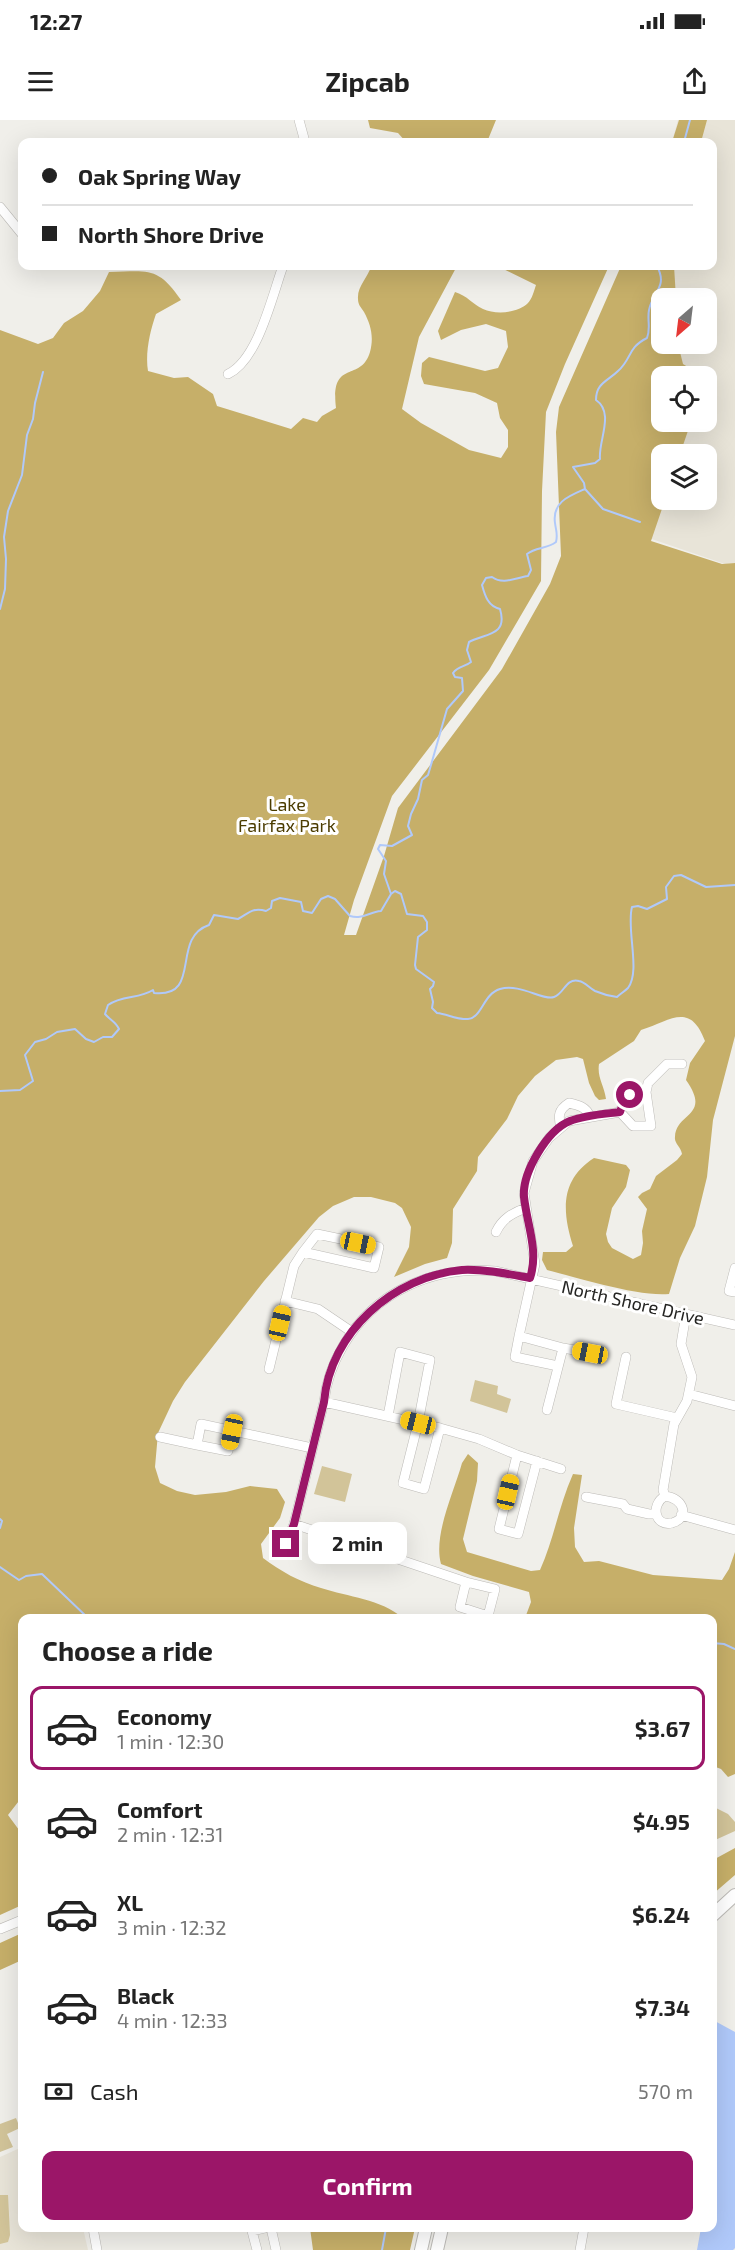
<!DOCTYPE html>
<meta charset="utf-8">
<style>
:root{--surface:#fff;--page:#f2f2f2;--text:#222;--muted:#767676;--line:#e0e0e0;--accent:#9b1668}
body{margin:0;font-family:"Exo 2",sans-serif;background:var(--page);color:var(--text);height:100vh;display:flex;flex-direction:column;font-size:22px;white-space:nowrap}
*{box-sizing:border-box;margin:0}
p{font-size:20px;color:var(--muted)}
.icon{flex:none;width:33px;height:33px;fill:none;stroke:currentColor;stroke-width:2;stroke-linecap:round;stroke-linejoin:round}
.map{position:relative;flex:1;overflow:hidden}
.side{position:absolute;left:18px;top:1494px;width:699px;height:618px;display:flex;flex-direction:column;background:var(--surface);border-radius:12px;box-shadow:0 6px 24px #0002}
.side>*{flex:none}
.top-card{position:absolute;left:18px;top:18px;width:699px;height:132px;border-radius:12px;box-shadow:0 6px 24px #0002;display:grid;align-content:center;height:132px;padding:0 24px;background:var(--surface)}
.needle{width:39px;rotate:208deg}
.fabs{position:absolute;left:651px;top:168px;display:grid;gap:12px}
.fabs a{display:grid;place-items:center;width:66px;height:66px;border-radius:12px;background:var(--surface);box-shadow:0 6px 24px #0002;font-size:30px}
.end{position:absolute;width:27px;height:27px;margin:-14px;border:8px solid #9b1668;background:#fff;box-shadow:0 0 0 3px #fff}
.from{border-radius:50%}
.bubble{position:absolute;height:42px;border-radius:12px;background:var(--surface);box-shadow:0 6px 24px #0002;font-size:20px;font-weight:700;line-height:42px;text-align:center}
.car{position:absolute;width:18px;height:36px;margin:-18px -9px;border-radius:8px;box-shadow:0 0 4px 2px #0007;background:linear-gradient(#f5c518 24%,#345 0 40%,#f5c518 0 76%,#345 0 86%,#f5c518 0)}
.top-card b{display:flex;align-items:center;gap:21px;height:57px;font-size:22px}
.top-card b+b{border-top:2px solid var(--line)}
.top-card i{width:15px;height:15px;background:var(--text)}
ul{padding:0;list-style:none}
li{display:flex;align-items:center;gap:18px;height:84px;margin:0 12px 9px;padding:0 12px;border:3px solid transparent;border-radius:12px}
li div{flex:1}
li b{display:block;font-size:22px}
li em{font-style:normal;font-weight:700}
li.current{border-color:var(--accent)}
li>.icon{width:54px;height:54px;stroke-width:1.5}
h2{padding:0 24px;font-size:27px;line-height:72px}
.pay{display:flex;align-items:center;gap:15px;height:66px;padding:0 24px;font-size:22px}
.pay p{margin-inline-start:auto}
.action{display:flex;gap:12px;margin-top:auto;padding:12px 24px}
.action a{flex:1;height:69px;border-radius:12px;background:var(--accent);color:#fff;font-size:24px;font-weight:700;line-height:69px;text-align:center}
.status{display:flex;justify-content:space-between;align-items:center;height:42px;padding:0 30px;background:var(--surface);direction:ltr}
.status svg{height:16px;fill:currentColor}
header{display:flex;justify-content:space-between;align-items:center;height:78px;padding:0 24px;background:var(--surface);font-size:27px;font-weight:700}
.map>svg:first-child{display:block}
</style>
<div class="status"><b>12:27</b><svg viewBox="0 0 49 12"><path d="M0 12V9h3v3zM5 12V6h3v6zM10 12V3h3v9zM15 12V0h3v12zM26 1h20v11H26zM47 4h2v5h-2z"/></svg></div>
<header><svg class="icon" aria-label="menu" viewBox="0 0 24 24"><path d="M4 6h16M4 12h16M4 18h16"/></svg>Zipcab<svg class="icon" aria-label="share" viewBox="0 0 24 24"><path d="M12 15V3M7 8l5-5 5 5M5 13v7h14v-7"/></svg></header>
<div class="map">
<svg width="735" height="2130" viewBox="0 0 735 2130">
<rect width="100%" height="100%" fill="#f0efea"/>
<path fill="#e8e4d8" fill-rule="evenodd" d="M678,0H735V443L725,444L643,416L659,146H712V22H672ZM662,178H706V224H662ZM662,256H706V302H662ZM662,334H706V380H662Z
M22,2027V2108H83L88,2130H0V2037Z"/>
<path fill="#d2c499" d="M475,1260L498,1266L497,1274L511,1279L507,1293L470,1281Z
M322,1346L352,1354L345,1382L314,1374Z
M712,1686L728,1694L735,1702V1711L713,1721Z
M16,1998L20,2008L7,2014L13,2027L0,2032V2004Z
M0,2075H8L10,2115L8,2122L0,2124Z"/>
<path fill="#c6af69" d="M368,0H496L487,22H406L398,13L370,8Z
M679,0H707L701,22H672Z
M371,146H457L419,217L402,289L421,303L469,330L501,338L508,327V310L500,298L497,283L475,273L424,264L421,256L422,243L429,237L485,251L498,248L508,227L506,211L486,204L461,210L441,220L438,211L455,172C468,176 472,184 483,189C496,195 518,193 528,183C532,179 534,171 536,165L497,146H609L565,244L546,292L542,371L541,461L489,550L392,676L354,780L344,815H356L384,736L398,688L502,549L550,464L561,436L556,312L559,287L621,146H674L676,178H662V224H678L683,244L702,256H662V302H691L680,334H662V380H665L651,421L722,444L735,443V916L713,1000L707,1057L695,1106L680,1138L669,1174C639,1177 579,1158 547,1150L542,1140L543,1132H566L573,1126C562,1091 560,1060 594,1038L626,1045L630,1050L626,1067L612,1088L606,1114L608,1122L612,1128L633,1139L641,1135L643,1123L642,1111L647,1089L638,1077L642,1073L650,1069L656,1056L677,1040L682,1034C681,1027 674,1023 675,1017C676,992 712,997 686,960L690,943L705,921C690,881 670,901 641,910L634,921L599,944C597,958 604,965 606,979L599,980L595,976L589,963L583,939L577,937L556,940L535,956L518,976L507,999L478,1037L477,1051L453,1089L452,1123L447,1138L425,1144L394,1157L409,1127L411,1107L402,1088L395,1083L371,1077H354L333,1086L319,1097L264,1161L185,1262L173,1281L158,1313L155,1347L160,1363L177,1371L195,1375L226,1372L250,1366L277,1369L285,1382L280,1398L261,1424L263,1438C280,1451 300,1462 321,1468C348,1477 381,1479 403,1498H22V1677L8,1695L22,1714V1785L0,1795V210L38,224L53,218L64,203L83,191L100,171L109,152C148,151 158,146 181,180L156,194C150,211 145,233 148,251L174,258L188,257L213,274L217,286L291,309L303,298L317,302L322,296L336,288C330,238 361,263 370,232C374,217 371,205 364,192C361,187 358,185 358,179C357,166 368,158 371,146Z
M468,1334L478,1343L477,1361L463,1419L467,1432L531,1451L540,1450C554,1419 559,1385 573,1354L582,1355L574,1408L575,1427L584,1442L599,1441L653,1455L722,1460L729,1449L735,1432V1654L728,1657L721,1649L713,1646L712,1498H525L531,1482L529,1472L473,1456L441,1444C433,1415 454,1372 462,1343Z
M735,1728V1755L713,1774V1740Z
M22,1813V1840L0,1850V1823Z
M310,2108H415L410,2130H313Z"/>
<path fill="#b0c9fa" d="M713,1900L735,1912V2128L733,2130H697L701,2108H712Z"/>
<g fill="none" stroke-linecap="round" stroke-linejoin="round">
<path stroke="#b0c9fa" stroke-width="2" d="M684,22L690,0
M585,369L584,363L573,347L595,343L600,339C598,321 615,293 596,280C596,263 608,261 618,251C632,239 627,228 647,218C651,208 647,200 649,190C653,171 668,167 657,146
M0,489L5,469L6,439L4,417L8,391L22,355L27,315L33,299L35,283L43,252
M391,774L384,754L386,741L378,729L380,725L392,726L412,715L408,706L411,694L418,679L422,660L428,655L431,645L447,589L463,571L462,558L455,557L453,553C458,546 465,547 471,542L467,530L469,522C486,513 508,516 500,489C488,486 485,476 482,465L486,458L492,457C503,465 515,458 528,456L531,450L527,434C536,427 547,429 556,422C558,414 556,411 555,403C552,382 569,376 585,369L603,389L640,402
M0,971L20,970L33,961L25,935L35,922L46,919L57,912L75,909L86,919L94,922L103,917H112L119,909C116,902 110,900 105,894L108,885C122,875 139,879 153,870L154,873C203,878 170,818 209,805L214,795L238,799C249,793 253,787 266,791L271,788L272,781L280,778L301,782L303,791L312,793L321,779L328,776L335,779L350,796C362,800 369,792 381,791L391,774L395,771L401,774L407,794L423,796L427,802V810L418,817L415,845L416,849L434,862L433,866L430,869L433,882L432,888L437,893C447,894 458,900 468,899C482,898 483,874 500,869C520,863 543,881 554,877C565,873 565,858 579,861C585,862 589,868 595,871C602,874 609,876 617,877C620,874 625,871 628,868C641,851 626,809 632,787L638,786L647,789L667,779L666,767L674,756L681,755L706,767L735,765
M0,1399L2,1401L0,1408
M0,1447L19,1460L26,1456L42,1454L88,1498
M712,1523L724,1524L735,1529
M382,2130L386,2108"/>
<g stroke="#bdbbb7" stroke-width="10">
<path id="minor" d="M299,0L305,22
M0,87L22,114
M228,254C258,240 272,176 283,146
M620,992L633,1006H651L646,972
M561,1008C558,996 558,990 569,983C578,985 587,987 590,997
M496,1112C502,1099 512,1093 526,1088
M735,1148L729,1171L735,1172
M285,1181L318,1189L352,1212
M519,1216L515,1237L558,1246
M563,1228L591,1233
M626,1237L616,1284L677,1298
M269,1249L294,1146L303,1132L374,1148L379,1127L317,1114L303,1132
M689,1274L735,1286
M324,1282L440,1308L479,1319L517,1335L561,1349
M547,1290L563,1228L519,1216L535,1144L524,1073L533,1041L549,1018L569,1001L620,992C625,977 631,975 646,972L648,963L667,944H682
M388,1296L400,1232L430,1240L418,1303L403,1363L424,1369L440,1308
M232,1312L228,1331L197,1325L201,1304L312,1328
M160,1317L197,1325
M517,1335L499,1409L518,1414L537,1341
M665,1376C684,1378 690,1398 672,1403C655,1407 650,1385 665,1376L663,1370L674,1304L687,1281L692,1257L681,1224L686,1194
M586,1377L623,1384L627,1389L649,1394L656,1393
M681,1395L735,1410
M294,1404L466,1462
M279,1430L286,1424L294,1404L324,1282C326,1262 333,1243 343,1226C375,1171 433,1146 495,1151L735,1205
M466,1462L495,1469L488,1496L460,1487Z
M0,1809L22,1800
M93,2108L97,2130
M271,2108L276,2130
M257,2130L252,2111L265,2108
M580,2130L584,2108"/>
</g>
<g stroke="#bdbbb7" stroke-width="14">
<path id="secondary" d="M712,1796L735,1775
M421,2130L426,2108
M437,2130L442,2108"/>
</g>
<use href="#minor" stroke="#fff" stroke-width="9"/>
<use href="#secondary" stroke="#fff" stroke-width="12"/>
</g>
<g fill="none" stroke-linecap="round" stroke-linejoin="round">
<path stroke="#9b1668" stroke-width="8" d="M286,1424L294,1404L324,1282C330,1212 394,1156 462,1150C485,1149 508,1154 530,1158C539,1131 527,1105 524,1077C522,1053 547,1010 570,1001C585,995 604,994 620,992L624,980L630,975"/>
</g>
<g text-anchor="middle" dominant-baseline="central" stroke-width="6" stroke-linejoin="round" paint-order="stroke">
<g font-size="18" fill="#4b3c00" stroke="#fff">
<text x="287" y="684">Lake<tspan x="287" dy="21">Fairfax Park</tspan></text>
</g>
<g font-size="18" fill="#242422" stroke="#fff">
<text transform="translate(633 1182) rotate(13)">North Shore Drive</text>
</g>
</g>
</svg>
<div class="fabs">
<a><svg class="needle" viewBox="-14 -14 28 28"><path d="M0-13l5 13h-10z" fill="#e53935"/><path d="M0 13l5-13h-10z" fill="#767676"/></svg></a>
<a><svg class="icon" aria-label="locate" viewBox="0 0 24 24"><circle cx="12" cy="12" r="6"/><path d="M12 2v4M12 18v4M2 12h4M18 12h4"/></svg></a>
<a><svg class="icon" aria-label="layers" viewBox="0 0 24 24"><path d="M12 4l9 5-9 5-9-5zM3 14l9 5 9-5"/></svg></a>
</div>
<i class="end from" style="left:630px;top:975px"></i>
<i class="end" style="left:286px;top:1424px"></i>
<div class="bubble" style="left:308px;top:1402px;width:99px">2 min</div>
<i class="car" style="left:358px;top:1123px;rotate:102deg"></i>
<i class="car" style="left:280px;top:1203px;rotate:13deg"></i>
<i class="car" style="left:590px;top:1233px;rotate:281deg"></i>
<i class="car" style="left:418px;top:1303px;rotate:284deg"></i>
<i class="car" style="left:232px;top:1312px;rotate:192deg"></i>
<i class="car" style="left:508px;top:1372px;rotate:13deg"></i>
<div class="top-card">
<b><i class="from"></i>Oak Spring Way</b>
<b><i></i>North Shore Drive</b>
</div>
<section class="side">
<h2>Choose a ride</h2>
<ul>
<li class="current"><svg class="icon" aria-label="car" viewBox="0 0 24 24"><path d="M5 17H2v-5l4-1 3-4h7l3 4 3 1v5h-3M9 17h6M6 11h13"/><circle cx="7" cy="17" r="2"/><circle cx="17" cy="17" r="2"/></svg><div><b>Economy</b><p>1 min · 12:30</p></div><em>$3.67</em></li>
<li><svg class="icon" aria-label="car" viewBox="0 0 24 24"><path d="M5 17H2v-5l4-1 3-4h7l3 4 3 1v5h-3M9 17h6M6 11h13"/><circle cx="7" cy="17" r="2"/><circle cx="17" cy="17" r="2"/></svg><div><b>Comfort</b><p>2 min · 12:31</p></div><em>$4.95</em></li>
<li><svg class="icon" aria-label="car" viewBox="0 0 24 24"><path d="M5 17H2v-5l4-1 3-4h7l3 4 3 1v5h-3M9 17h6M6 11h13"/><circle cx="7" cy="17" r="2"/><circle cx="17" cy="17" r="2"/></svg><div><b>XL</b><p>3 min · 12:32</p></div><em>$6.24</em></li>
<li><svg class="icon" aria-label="car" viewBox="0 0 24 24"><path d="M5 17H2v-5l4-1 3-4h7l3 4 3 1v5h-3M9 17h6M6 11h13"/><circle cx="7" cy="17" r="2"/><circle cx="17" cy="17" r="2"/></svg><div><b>Black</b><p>4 min · 12:33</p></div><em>$7.34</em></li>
</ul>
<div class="pay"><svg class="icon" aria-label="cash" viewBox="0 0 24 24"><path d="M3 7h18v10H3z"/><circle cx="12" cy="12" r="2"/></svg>Cash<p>570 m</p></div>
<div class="action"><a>Confirm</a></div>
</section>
</div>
